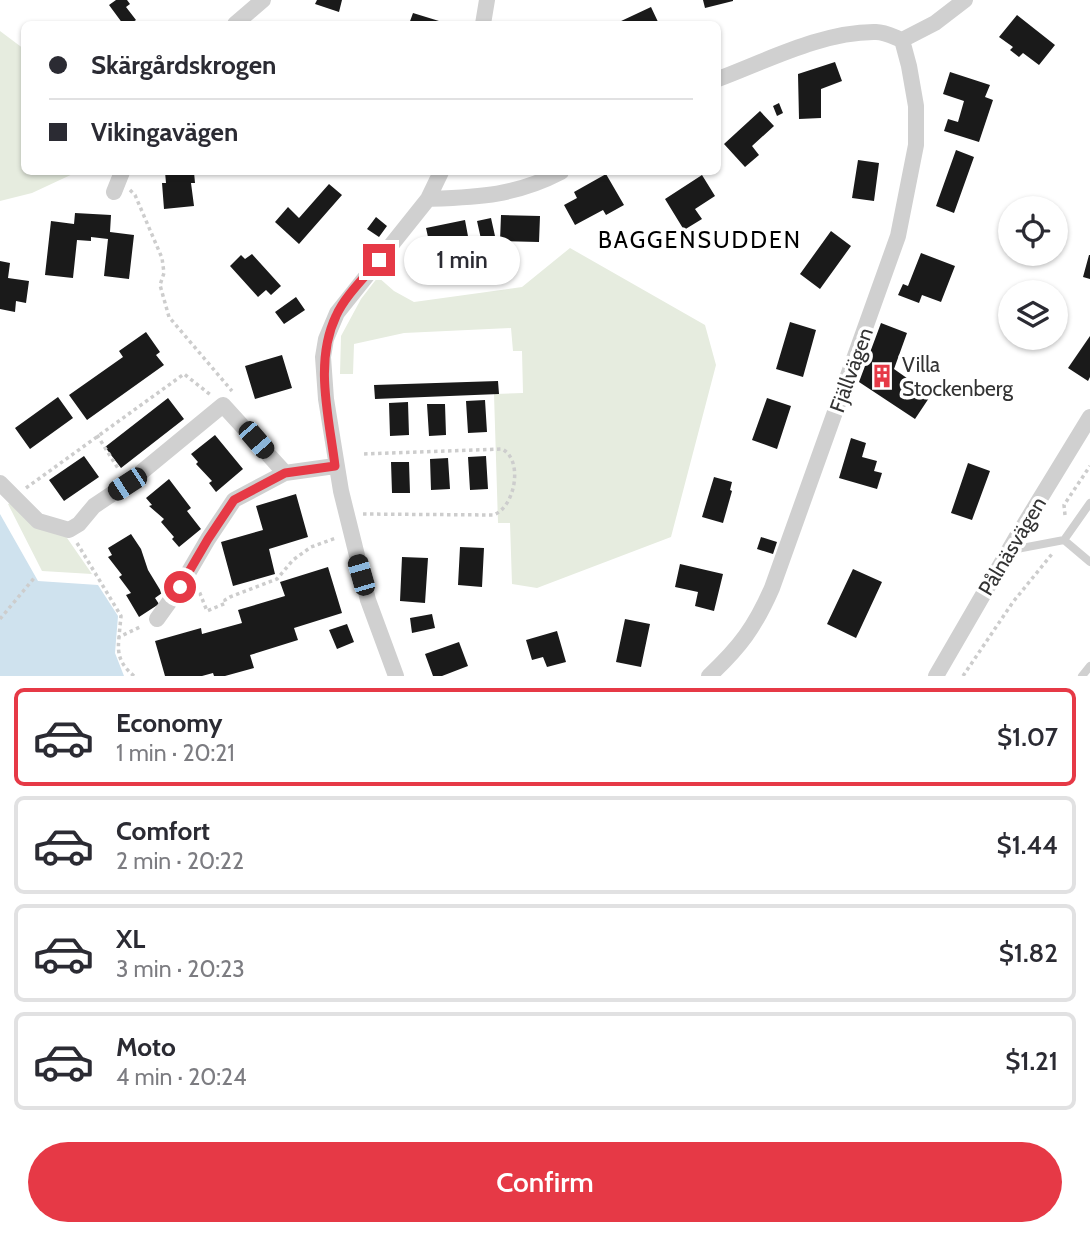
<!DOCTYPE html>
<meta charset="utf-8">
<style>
:root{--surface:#fff;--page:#f7f7f7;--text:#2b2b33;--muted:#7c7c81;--line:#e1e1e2;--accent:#e63946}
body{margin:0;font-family:Cabin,sans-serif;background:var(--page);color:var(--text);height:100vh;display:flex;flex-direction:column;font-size:26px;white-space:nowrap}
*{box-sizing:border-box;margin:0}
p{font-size:23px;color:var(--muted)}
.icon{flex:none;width:38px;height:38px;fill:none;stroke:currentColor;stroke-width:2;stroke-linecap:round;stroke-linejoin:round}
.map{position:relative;height:676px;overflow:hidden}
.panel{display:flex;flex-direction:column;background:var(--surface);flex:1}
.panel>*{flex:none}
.guide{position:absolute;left:21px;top:21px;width:700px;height:154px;border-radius:10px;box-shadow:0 2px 5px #0004;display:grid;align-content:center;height:154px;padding:0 28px;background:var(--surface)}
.fabs{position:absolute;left:998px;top:196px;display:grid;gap:14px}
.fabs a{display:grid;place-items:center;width:70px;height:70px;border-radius:50%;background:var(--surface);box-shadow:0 2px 5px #0004;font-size:35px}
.end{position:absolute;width:32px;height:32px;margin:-16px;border:9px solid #e63946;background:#fff;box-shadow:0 0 0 4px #fff}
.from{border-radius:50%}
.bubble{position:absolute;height:49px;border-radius:24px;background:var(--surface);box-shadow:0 2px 5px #0004;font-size:23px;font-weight:600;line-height:49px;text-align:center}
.car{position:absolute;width:21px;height:42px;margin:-21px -10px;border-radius:9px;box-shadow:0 0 5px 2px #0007;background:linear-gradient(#222 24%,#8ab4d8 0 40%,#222 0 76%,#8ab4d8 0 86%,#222 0)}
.guide b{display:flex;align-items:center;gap:24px;height:66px;font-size:26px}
.guide b+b{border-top:2px solid var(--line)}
.guide i{width:18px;height:18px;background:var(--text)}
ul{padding:12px 0 0;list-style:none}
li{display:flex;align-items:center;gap:21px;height:98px;margin:0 14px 10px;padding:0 14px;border:4px solid var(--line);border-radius:10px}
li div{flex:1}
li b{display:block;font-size:26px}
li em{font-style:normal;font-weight:600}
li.selected{border-color:var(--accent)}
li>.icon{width:63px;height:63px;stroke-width:1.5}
.button{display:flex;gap:14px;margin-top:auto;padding:14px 28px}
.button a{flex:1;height:80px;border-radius:42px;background:var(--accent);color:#fff;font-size:28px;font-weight:600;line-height:80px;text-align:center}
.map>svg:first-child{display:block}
</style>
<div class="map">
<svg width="1090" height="676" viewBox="0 0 1090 676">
<rect width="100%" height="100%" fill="#fff"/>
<path fill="#e6ecdf" d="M0,31L24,49V172H77L32,193L0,201Z
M570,248L705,325L716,365L671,537L537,588L512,584L510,523H498L494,394L523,393L522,351H513L511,328L404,333L354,344L353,374H340L341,336L361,299L378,277L394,291L414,302L522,287Z
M13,502L65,535L92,574L42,571L8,504Z"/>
<path fill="#cfe2ee" d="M0,514L38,581L98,585L118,616L115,653L124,676H0Z"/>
<path fill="#1a1a1a" d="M116,0H127L130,4L126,7L136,20L130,24H123L109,5Z
M317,0H342L339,12L315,4Z
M703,0H733V1L705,8Z
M651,7L659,24H620L619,22Z
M413,13L439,21L438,24H409Z
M1017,15L1055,45L1039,65L1023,53L1019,57L1010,50L1013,47L999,37Z
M835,62L842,81L821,89V118L799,119L798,74Z
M950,72L990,85L985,97L993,100L979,142L944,131L948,119L958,122L964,101L943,94Z
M779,103L783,113L777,116L773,106Z
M760,111L774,126L752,146L759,155L745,167L724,144Z
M956,150L974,157L954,213L936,206Z
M858,160L879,163L874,201L852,198Z
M165,172H194L195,183H191L194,206L164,209L162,183H166Z
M606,174L624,205L606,215L603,210L575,225L564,205L577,198L574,192Z
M702,175L715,196L695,209L702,219L684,230L665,199Z
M329,184L342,195L299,244L275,222L288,207L299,218Z
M75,213L111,215L110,232L134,235L129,279L104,276L108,239L91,237V241L77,240L73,278L45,275L51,221L74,224Z
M501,215L540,216L539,242L500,241Z
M376,217L387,226L379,237L367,229Z
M491,218L495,236L481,239L477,221Z
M465,220L470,247L432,255L426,228Z
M831,231L851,246L820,289L800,274Z
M419,242L429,258L417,266L407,250Z
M921,253L955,266L941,302L922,295L919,303L898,295L903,284L908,286Z
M252,254L281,286L271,295L266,290L258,297L230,266L241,255L245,259Z
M1089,255H1090V279L1083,277Z
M0,261L10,263L8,278L29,281L26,303L16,301L15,312L0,309Z
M296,297L305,310L284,324L275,312Z
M790,322L816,330L803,377L776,369Z
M881,323L907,333L894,369L931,395L915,419L859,382Z
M146,332L160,352L156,355L164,365L87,420L69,395L123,357L119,351Z
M1090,336V377L1088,381L1068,368Z
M282,355L292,388L255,399L245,366Z
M498,381L499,394L375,399L374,385Z
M58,397L73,418L30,449L15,428Z
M168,398L184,419L121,468L105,447Z
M767,398L791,406L777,449L752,440Z
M485,400L487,432L468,433L466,401Z
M408,402L409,435L390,436L389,403Z
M427,404H445L446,435L429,436Z
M215,435L243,469L216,492L209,483L212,481L196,464L198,462L191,454Z
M851,438L866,443L862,457L877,461L874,471L882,473L877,489L839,478Z
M84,456L99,477L64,501L49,480Z
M486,456L488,489L470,490L468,457Z
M448,458L450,489L431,490L430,459Z
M391,462H409L410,493H392Z
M968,463L990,471L972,520L951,513Z
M714,477L732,482L730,490L732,491L723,523L702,517Z
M169,479L191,508L187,511L201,529L179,547L172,539L174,537L161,522L164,519L149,506L152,505L146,498Z
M296,494L308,537L269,549L275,574L233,586L221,542L263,530L256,506Z
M131,534L141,549L148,570L162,593L155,598L159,604L139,617L126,595L131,593L119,577L122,575L108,557L112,555L108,548Z
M761,537L777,542L773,554L757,549Z
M460,547L484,548L482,587L458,585Z
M402,557L428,558L425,603L400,601Z
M680,564L723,574L714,611L695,606L698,592L675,587Z
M328,567L342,613L294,628L298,640L250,655L254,668L225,676H214L213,673L202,676H165L155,641L201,628L202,634L242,623L238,610L285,596L280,582Z
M853,569L882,582L856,638L827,624Z
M432,614L435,628L412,633L410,618Z
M625,619L650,624L641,667L616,662Z
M347,624L354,642L337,649L329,630Z
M557,631L566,662L547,667L543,657L532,660L526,640Z
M459,642L468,666L442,676H433L425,654Z"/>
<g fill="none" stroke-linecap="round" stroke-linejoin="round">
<path stroke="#cdcdcd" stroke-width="3.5" stroke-dasharray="3.5 3.5" stroke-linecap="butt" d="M130,190L135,195L162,258L164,273L160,285L169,317L232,391
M97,435L119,470
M26,488L184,374L212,396
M363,514L493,515C515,508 524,460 502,449L364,454
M1065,515L1064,505L1090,466
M77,543L121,616L119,637
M197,586L207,611L226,603L225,600L230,597L277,579L293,560L311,547L336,538
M0,619L35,577
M134,676C120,664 117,655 119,637L142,626
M963,676L1013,602L1052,554"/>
<path stroke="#d0d0d0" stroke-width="8" d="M1064,540L1090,562
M1011,550L1064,540L1090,503
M1082,676L1090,666"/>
<path stroke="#d0d0d0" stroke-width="16" d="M235,24L263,0
M483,24L487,0
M718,79C766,61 824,31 876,32C885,32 894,37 902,40L935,23L965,0
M114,192L122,172
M428,199C478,197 515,196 561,172
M0,483L38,521L69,530L79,524L94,506L127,484L223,405L285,473
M157,619L180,587L208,539L234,500L285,473L335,466
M396,676L368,600L341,491L326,399L323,357L326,339L337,313L428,199L441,172
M709,676C740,647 755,627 772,588L898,236L916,145V106L909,66L902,40
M936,676L1016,538L1090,417"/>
</g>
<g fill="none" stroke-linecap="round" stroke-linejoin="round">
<path stroke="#e63946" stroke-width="9" d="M180,587L208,539L234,500L285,473L335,466C329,417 314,362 336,316C345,296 365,277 379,260"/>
</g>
<defs>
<g id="building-bare" transform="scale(1.89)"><path d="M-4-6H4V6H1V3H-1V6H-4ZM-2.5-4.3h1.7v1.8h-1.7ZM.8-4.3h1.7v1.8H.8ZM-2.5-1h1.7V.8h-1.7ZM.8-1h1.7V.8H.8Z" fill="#e63946" stroke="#fff" stroke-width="2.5" paint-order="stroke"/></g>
</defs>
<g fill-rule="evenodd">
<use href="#building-bare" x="882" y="376"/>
</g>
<g text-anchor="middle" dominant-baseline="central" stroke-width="7" stroke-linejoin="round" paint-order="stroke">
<g font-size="21" fill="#333" stroke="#fff" text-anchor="start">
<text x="902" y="364">Villa<tspan x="902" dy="24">Stockenberg</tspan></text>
</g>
<g font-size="21" fill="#333" stroke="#fff">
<text transform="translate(851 370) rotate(-70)">Fjällvägen</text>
<text transform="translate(1012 546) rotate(-59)">Pålnäsvägen</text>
</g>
<g font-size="23" letter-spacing="2" fill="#000" stroke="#fff">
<text x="700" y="240">BAGGENSUDDEN</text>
</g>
</g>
</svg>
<div class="fabs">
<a><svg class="icon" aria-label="locate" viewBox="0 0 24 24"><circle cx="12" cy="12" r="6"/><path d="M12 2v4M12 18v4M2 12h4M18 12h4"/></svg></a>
<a><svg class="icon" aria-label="layers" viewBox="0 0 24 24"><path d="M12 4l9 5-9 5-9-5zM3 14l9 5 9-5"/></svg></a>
</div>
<i class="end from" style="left:180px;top:587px"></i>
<i class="end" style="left:379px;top:260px"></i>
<div class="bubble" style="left:404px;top:236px;width:116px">1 min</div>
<i class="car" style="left:256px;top:440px;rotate:139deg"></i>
<i class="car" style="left:127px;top:484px;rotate:237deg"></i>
<i class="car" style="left:361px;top:575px;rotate:344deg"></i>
<div class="guide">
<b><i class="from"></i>Skärgårdskrogen</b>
<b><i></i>Vikingavägen</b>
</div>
</div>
<section class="panel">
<ul>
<li class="selected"><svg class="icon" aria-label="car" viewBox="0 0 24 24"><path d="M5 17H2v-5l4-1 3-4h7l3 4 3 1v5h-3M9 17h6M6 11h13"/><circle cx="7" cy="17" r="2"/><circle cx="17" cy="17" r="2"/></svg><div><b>Economy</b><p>1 min · 20:21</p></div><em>$1.07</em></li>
<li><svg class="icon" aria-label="car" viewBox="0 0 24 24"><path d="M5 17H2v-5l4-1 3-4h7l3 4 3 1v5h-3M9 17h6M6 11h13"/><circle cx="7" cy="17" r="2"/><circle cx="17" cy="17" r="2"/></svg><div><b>Comfort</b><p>2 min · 20:22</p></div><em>$1.44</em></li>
<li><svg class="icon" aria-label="car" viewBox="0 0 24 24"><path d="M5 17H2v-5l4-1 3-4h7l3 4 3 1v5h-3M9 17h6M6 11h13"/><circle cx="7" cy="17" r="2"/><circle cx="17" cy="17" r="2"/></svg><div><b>XL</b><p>3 min · 20:23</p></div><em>$1.82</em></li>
<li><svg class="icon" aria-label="car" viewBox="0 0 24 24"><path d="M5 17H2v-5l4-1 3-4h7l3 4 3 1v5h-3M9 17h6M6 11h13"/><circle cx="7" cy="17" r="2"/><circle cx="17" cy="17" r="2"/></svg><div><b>Moto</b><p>4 min · 20:24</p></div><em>$1.21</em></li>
</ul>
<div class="button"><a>Confirm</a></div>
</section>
